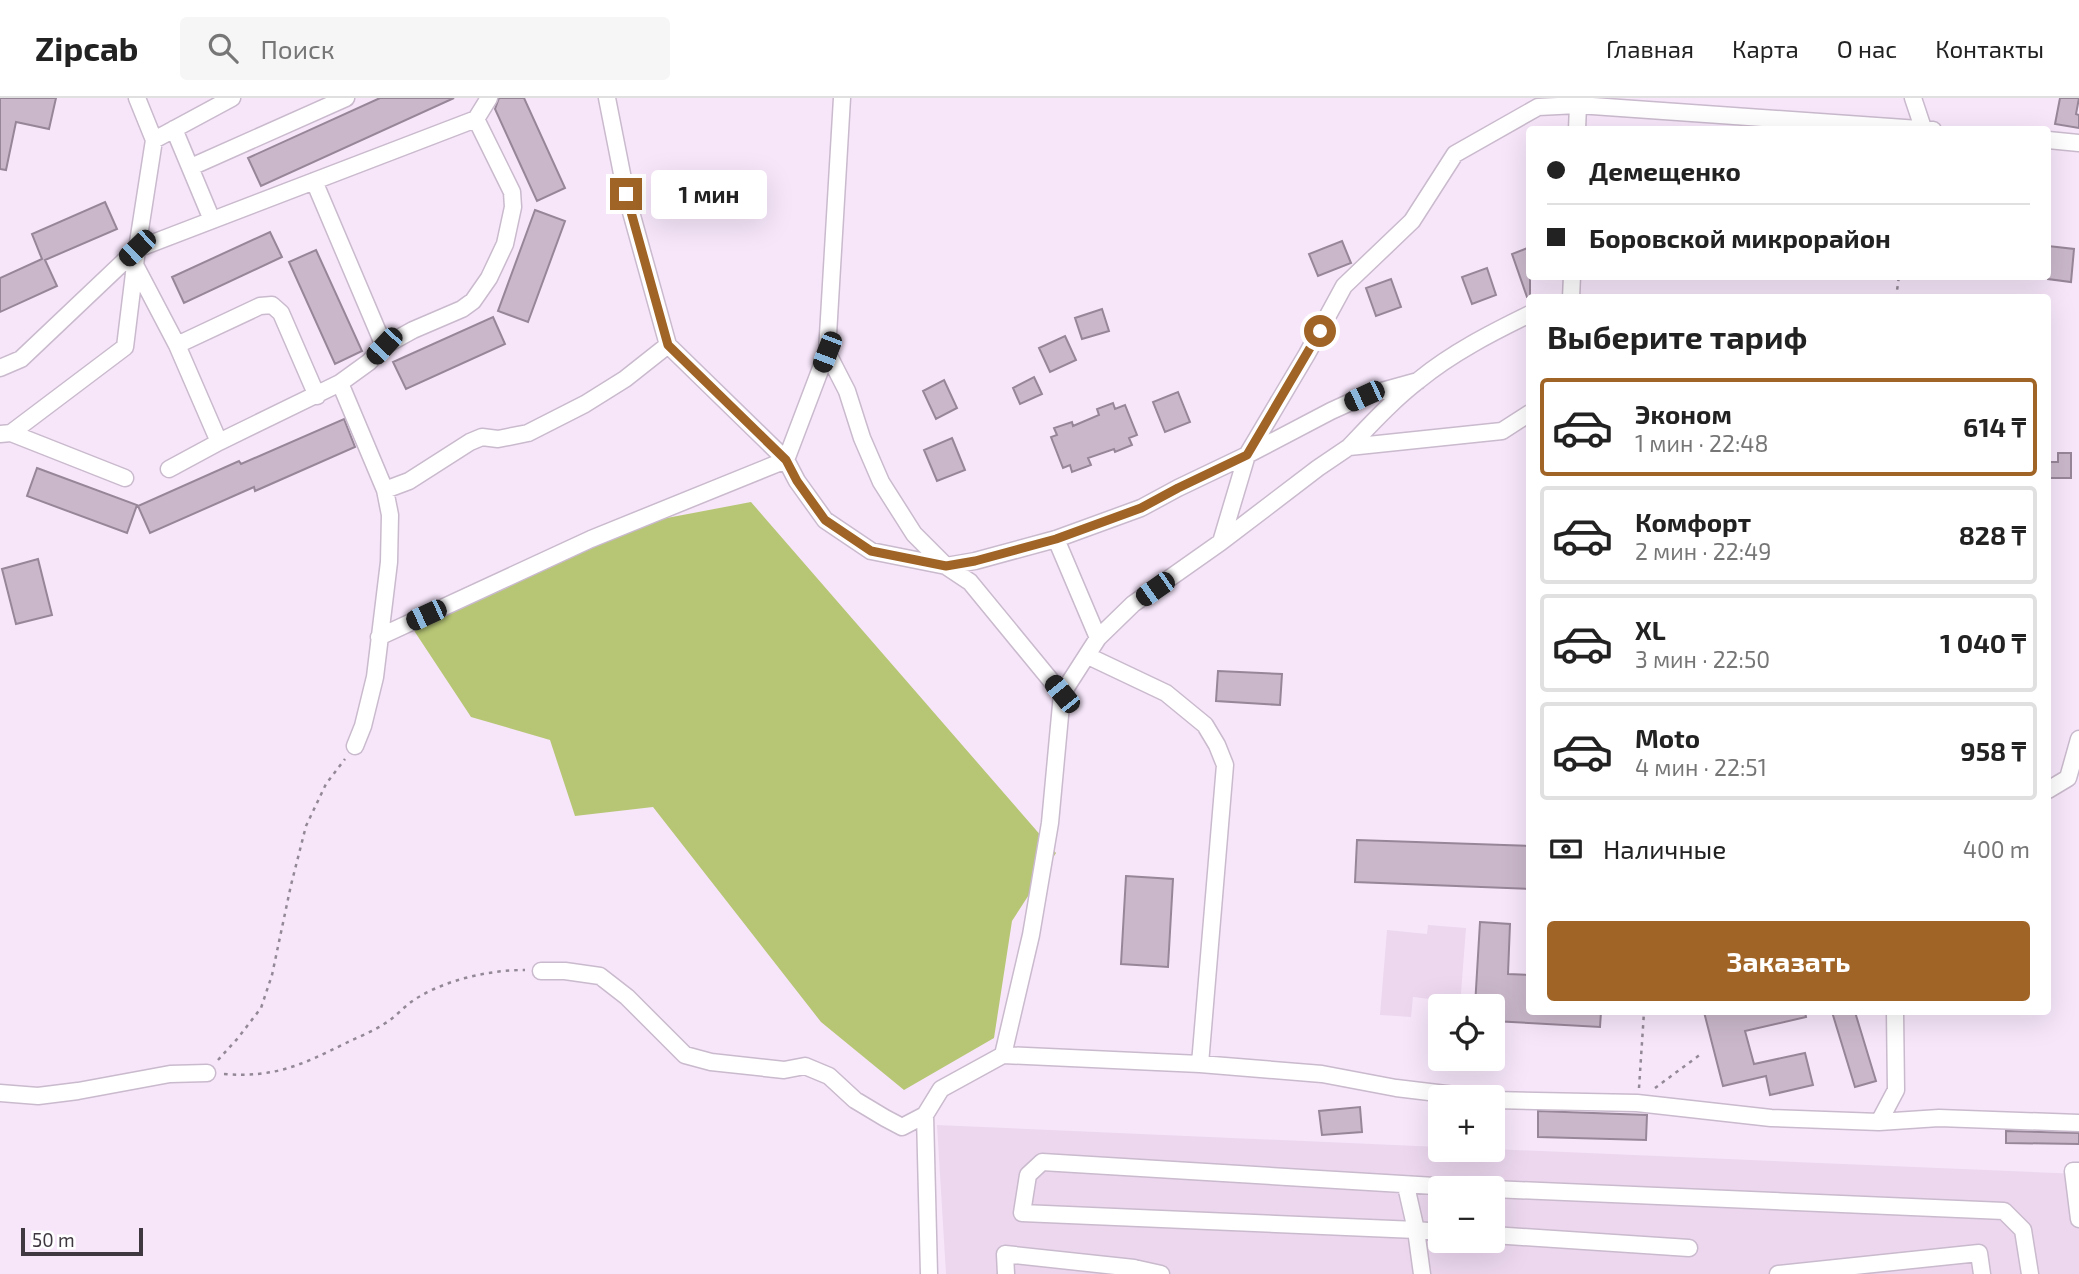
<!DOCTYPE html>
<html lang="ru">
<meta charset="utf-8">
<style>
:root{--surface:#fff;--page:#f6f6f6;--text:#222;--muted:#767676;--line:#e0e0e0;--accent:#a06526}
body{margin:0;font-family:"Exo 2",sans-serif;background:var(--page);color:var(--text);height:100vh;display:flex;flex-direction:column;font-size:26px;white-space:nowrap}
*{box-sizing:border-box;margin:0}
p{font-size:23px;color:var(--muted)}
.icon{flex:none;width:38px;height:38px;fill:none;stroke:currentColor;stroke-width:2;stroke-linecap:round;stroke-linejoin:round}
.map{position:relative;flex:1;overflow:hidden}
.panel{position:absolute;left:1526px;top:196px;width:525px;height:721px;display:flex;flex-direction:column;background:var(--surface);border-radius:7px;box-shadow:0 7px 28px #0002}
.panel>*{flex:none}
.banner{position:absolute;left:1526px;top:28px;width:525px;height:154px;border-radius:7px;box-shadow:0 7px 28px #0002;display:grid;align-content:center;height:154px;padding:0 21px;background:var(--surface)}
.controls{position:absolute;left:1428px;top:896px;display:grid;gap:14px}
.controls a{display:grid;place-items:center;width:77px;height:77px;border-radius:7px;background:var(--surface);box-shadow:0 7px 28px #0002;font-size:35px}
.scale{position:absolute;left:21px;bottom:18px;width:122px;box-sizing:border-box;padding-left:7px;border:4px solid #3f3840;border-top:0;font-size:19px;line-height:24px;white-space:nowrap;color:#3f3840;-webkit-text-stroke:5px #fff;paint-order:stroke}
.end{position:absolute;width:32px;height:32px;margin:-16px;border:9px solid #a06526;background:#fff;box-shadow:0 0 0 4px #fff}
.from{border-radius:50%}
.bubble{position:absolute;height:49px;border-radius:7px;background:var(--surface);box-shadow:0 7px 28px #0002;font-size:23px;font-weight:700;line-height:49px;text-align:center}
.car{position:absolute;width:21px;height:42px;margin:-21px -10px;border-radius:9px;box-shadow:0 0 5px 2px #0007;background:linear-gradient(#222 24%,#8ab4d8 0 40%,#222 0 76%,#8ab4d8 0 86%,#222 0)}
.banner b{display:flex;align-items:center;gap:24px;height:66px;font-size:26px}
.banner b+b{border-top:2px solid var(--line)}
.banner i{width:18px;height:18px;background:var(--text)}
ul{padding:0;list-style:none}
li{display:flex;align-items:center;gap:21px;height:98px;margin:0 14px 10px;padding:0 7px;border:4px solid var(--line);border-radius:7px}
li div{flex:1}
li b{display:block;font-size:26px}
li em{font-style:normal;font-weight:700}
li.on{border-color:var(--accent)}
li>.icon{width:63px;height:63px;stroke-width:1.5}
h2{padding:0 21px;font-size:32px;line-height:84px}
.pay{display:flex;align-items:center;gap:18px;height:77px;padding:0 21px;font-size:26px}
.pay p{margin-inline-start:auto}
.primary-button{display:flex;gap:14px;margin-top:auto;padding:14px 21px}
.primary-button a{flex:1;height:80px;border-radius:7px;background:var(--accent);color:#fff;font-size:28px;font-weight:700;line-height:80px;text-align:center}
header{display:flex;align-items:center;gap:42px;box-sizing:border-box;height:98px;padding:0 35px;background:var(--surface);border-bottom:2px solid var(--line)}
header strong{font-size:33px}
nav{display:flex;gap:38px;margin-inline-start:auto;font-size:24px}
.search{width:490px;height:63px;background:var(--page);display:flex;align-items:center;gap:18px;box-sizing:border-box;padding:0 24px;border-radius:7px;color:var(--muted);font-size:26px}
.map>svg:first-child{display:block}
</style>
<header>
<strong>Zipcab</strong>
<div class="search"><svg class="icon" aria-label="search" viewBox="0 0 24 24"><circle cx="10" cy="10" r="6"/><path d="M15 15l6 6"/></svg>Поиск</div>
<nav><a>Главная</a><a>Карта</a><a>О нас</a><a>Контакты</a></nav>
</header>
<div class="map">
<svg width="2079" height="1176" viewBox="0 0 2079 1176">
<rect width="100%" height="100%" fill="#f7e6fa"/>
<path fill="#ecd7ef" fill-rule="evenodd" d="M1428,827L1466,830L1460,908L1429,909V901L1413,899L1411,919L1380,917L1387,832L1427,836Z
M937,1027L1440,1049V1052L1493,1051L2079,1076V1176H946ZM1440,1090H1493V1143H1440Z"/>
<path fill="#b7c675" d="M751,404L1056,755L1012,823L994,940L904,992L821,924L653,709L575,718L550,642L471,619L409,525L651,423Z"/>
<path fill="#cab8ca" stroke="#978698" stroke-width="2" d="M0,0H56L49,31L16,24L6,72L0,71Z
M380,0H454L261,88L248,60Z
M499,0H524L565,90L537,103L495,11Z
M2060,0H2079L2076,16L2079,17V30L2055,26Z
M105,104L117,131L45,162L57,188L0,214V180L42,161L32,136Z
M535,112L565,123L528,224L498,213Z
M270,134L282,159L184,205L172,179Z
M1342,143L1351,165L1318,178L1309,156Z
M2048,148L2074,151L2071,184L2048,181Z
M1530,149V199H1527L1512,156Z
M316,152L362,253L335,266L289,164Z
M1487,170L1496,197L1472,206L1462,179Z
M1391,181L1401,209L1376,218L1366,190Z
M1102,211L1109,233L1082,241L1075,220Z
M493,219L505,246L406,291L393,264Z
M1065,238L1076,262L1050,274L1039,250Z
M1034,279L1042,296L1020,306L1013,290Z
M944,282L957,310L936,321L923,293Z
M1178,294L1190,324L1165,334L1153,304Z
M1113,305L1115,311L1125,307L1137,337L1129,340L1132,347L1115,354L1114,351L1088,360L1091,367L1072,374L1070,367L1063,370L1051,339L1057,337L1054,330L1072,324L1073,328L1099,317L1097,311Z
M344,321L355,349L255,393L254,389L150,435L138,408L239,363L241,366Z
M952,340L965,372L937,383L924,352Z
M2058,355H2071V380H2048V364H2058Z
M37,370L137,407L127,435L27,398Z
M38,461L52,517L16,526L2,471Z
M1218,573L1282,576L1280,607L1216,603Z
M1357,742L1530,748V791L1355,784Z
M1126,778L1173,781L1168,869L1121,866Z
M1480,824L1510,826L1508,876L1530,877V914H1601L1600,929L1493,923V908H1475Z
M1704,914H1805L1806,919L1745,933L1754,966L1805,955L1813,987L1770,997L1766,978L1723,988Z
M1832,914H1855L1876,983L1855,989Z
M1360,1009L1362,1034L1322,1037L1319,1013Z
M1538,1013L1647,1017L1646,1042L1538,1039Z
M2006,1033L2079,1035V1046L2006,1045Z"/>
<g fill="none" stroke-linecap="round" stroke-linejoin="round">
<g stroke="#cabacd" stroke-width="19">
<path id="minor" d="M137,0L154,42
M607,0L626,96L668,247
M1574,0L1578,7L1577,32
M1913,0L1923,30
M174,31L212,122
M2048,42L2079,45
M191,69L346,0
M314,83L384,248
M135,167L177,247L219,344L340,285L369,264L384,248L413,232L462,211L473,203L489,180L505,146L513,109L512,94L476,21
M1571,200L1572,178
M177,247L260,208L272,207L281,215L317,298
M668,247L786,362L797,383L825,422L871,453L946,468L970,484L1062,596L1050,725L1031,837L1003,957
M827,254L847,293L862,340L881,384L914,436L946,468L975,463L1056,441L1141,410L1178,390L1247,357L1331,313L1364,298L1418,283
M0,270L21,261L137,151L476,21L489,0
M340,285L385,392L390,417L389,464L375,579L363,628L355,648
M11,335L125,380
M0,336L11,335L125,249L137,151L154,42L232,0
M1349,349C1371,326 1393,302 1419,282C1452,255 1491,235 1530,216
M169,371L219,344
M385,392L409,383L470,344L482,339L498,341L528,335L585,306L625,281L668,247
M1056,441L1098,540
M1221,444L1247,357L1307,256L1344,188L1412,123L1455,56L1538,9L1578,7L1933,32
M379,539L591,441L786,362L827,254L842,0
M1088,558L1166,595L1205,627L1217,647L1225,667L1200,966
M1062,596L1098,540L1133,506L1221,444L1318,370L1349,349L1502,333L1530,315
M2048,692L2068,680L2079,641
M541,873H565L600,878L627,899L685,957L711,964L784,972L805,968L829,978L855,1002L885,1020L902,1029L925,1017L941,991L1003,957L1200,966L1322,976L1396,990L1471,999
M0,995L38,998L78,993L170,976L207,975
M1493,1002L1637,1005L1771,1020L1879,1024L1939,1020L2079,1025
M925,1017L929,1176
M1879,1024L1896,992L1895,914
M2079,1073H2073L2079,1121
M1406,1088L1416,1132L1022,1115L1028,1077L1042,1064L1468,1090
M1493,1091L2004,1113L2023,1132L2030,1176
M1493,1137L1689,1150
M1134,1170L1161,1176
M1006,1176L1005,1156L1134,1170L1136,1176
M1422,1176L1416,1132L1440,1134
M1778,1176L1979,1155L1982,1176"/>
</g>
<path stroke="#938895" stroke-width="2.5" stroke-dasharray="3.5 5" stroke-linecap="butt" d="M1896,200L1899,178
M218,962L238,940L261,910L272,877L291,787L306,728L326,686L345,661
M224,976C274,980 302,967 346,945C358,939 372,934 384,926C396,919 405,907 417,900C448,881 490,872 525,872
M1639,990L1644,914
M1655,990L1701,956"/>
<use href="#minor" stroke="#fff" stroke-width="16"/>
</g>
<g fill="none" stroke-linecap="round" stroke-linejoin="round">
<path stroke="#a06526" stroke-width="9" d="M626,96L668,247L786,362L797,383L825,422L871,453L946,468L975,463L1056,441L1141,410L1178,390L1247,357L1320,233"/>
</g>
</svg>
<div class="controls">
<a><svg class="icon" aria-label="locate" viewBox="0 0 24 24"><circle cx="12" cy="12" r="6"/><path d="M12 2v4M12 18v4M2 12h4M18 12h4"/></svg></a>
<a>+</a>
<a>−</a>
</div>
<div class="scale">50 m</div>
<i class="end from" style="left:1320px;top:233px"></i>
<i class="end" style="left:626px;top:96px"></i>
<div class="bubble" style="left:651px;top:72px;width:116px">1 мин</div>
<i class="car" style="left:137px;top:150px;rotate:226deg"></i>
<i class="car" style="left:384px;top:248px;rotate:223deg"></i>
<i class="car" style="left:827px;top:254px;rotate:201deg"></i>
<i class="car" style="left:1364px;top:298px;rotate:245deg"></i>
<i class="car" style="left:1155px;top:491px;rotate:235deg"></i>
<i class="car" style="left:426px;top:517px;rotate:245deg"></i>
<i class="car" style="left:1062px;top:596px;rotate:321deg"></i>
<div class="banner">
<b><i class="from"></i>Демещенко</b>
<b><i></i>Боровской микрорайон</b>
</div>
<section class="panel">
<h2>Выберите тариф</h2>
<ul>
<li class="on"><svg class="icon" aria-label="car" viewBox="0 0 24 24"><path d="M5 17H2v-5l4-1 3-4h7l3 4 3 1v5h-3M9 17h6M6 11h13"/><circle cx="7" cy="17" r="2"/><circle cx="17" cy="17" r="2"/></svg><div><b>Эконом</b><p>1 мин · 22:48</p></div><em>614 ₸</em></li>
<li><svg class="icon" aria-label="car" viewBox="0 0 24 24"><path d="M5 17H2v-5l4-1 3-4h7l3 4 3 1v5h-3M9 17h6M6 11h13"/><circle cx="7" cy="17" r="2"/><circle cx="17" cy="17" r="2"/></svg><div><b>Комфорт</b><p>2 мин · 22:49</p></div><em>828 ₸</em></li>
<li><svg class="icon" aria-label="car" viewBox="0 0 24 24"><path d="M5 17H2v-5l4-1 3-4h7l3 4 3 1v5h-3M9 17h6M6 11h13"/><circle cx="7" cy="17" r="2"/><circle cx="17" cy="17" r="2"/></svg><div><b>XL</b><p>3 мин · 22:50</p></div><em>1 040 ₸</em></li>
<li><svg class="icon" aria-label="car" viewBox="0 0 24 24"><path d="M5 17H2v-5l4-1 3-4h7l3 4 3 1v5h-3M9 17h6M6 11h13"/><circle cx="7" cy="17" r="2"/><circle cx="17" cy="17" r="2"/></svg><div><b>Moto</b><p>4 мин · 22:51</p></div><em>958 ₸</em></li>
</ul>
<div class="pay"><svg class="icon" aria-label="cash" viewBox="0 0 24 24"><path d="M3 7h18v10H3z"/><circle cx="12" cy="12" r="2"/></svg>Наличные<p>400 m</p></div>
<div class="primary-button"><a>Заказать</a></div>
</section>
</div>
